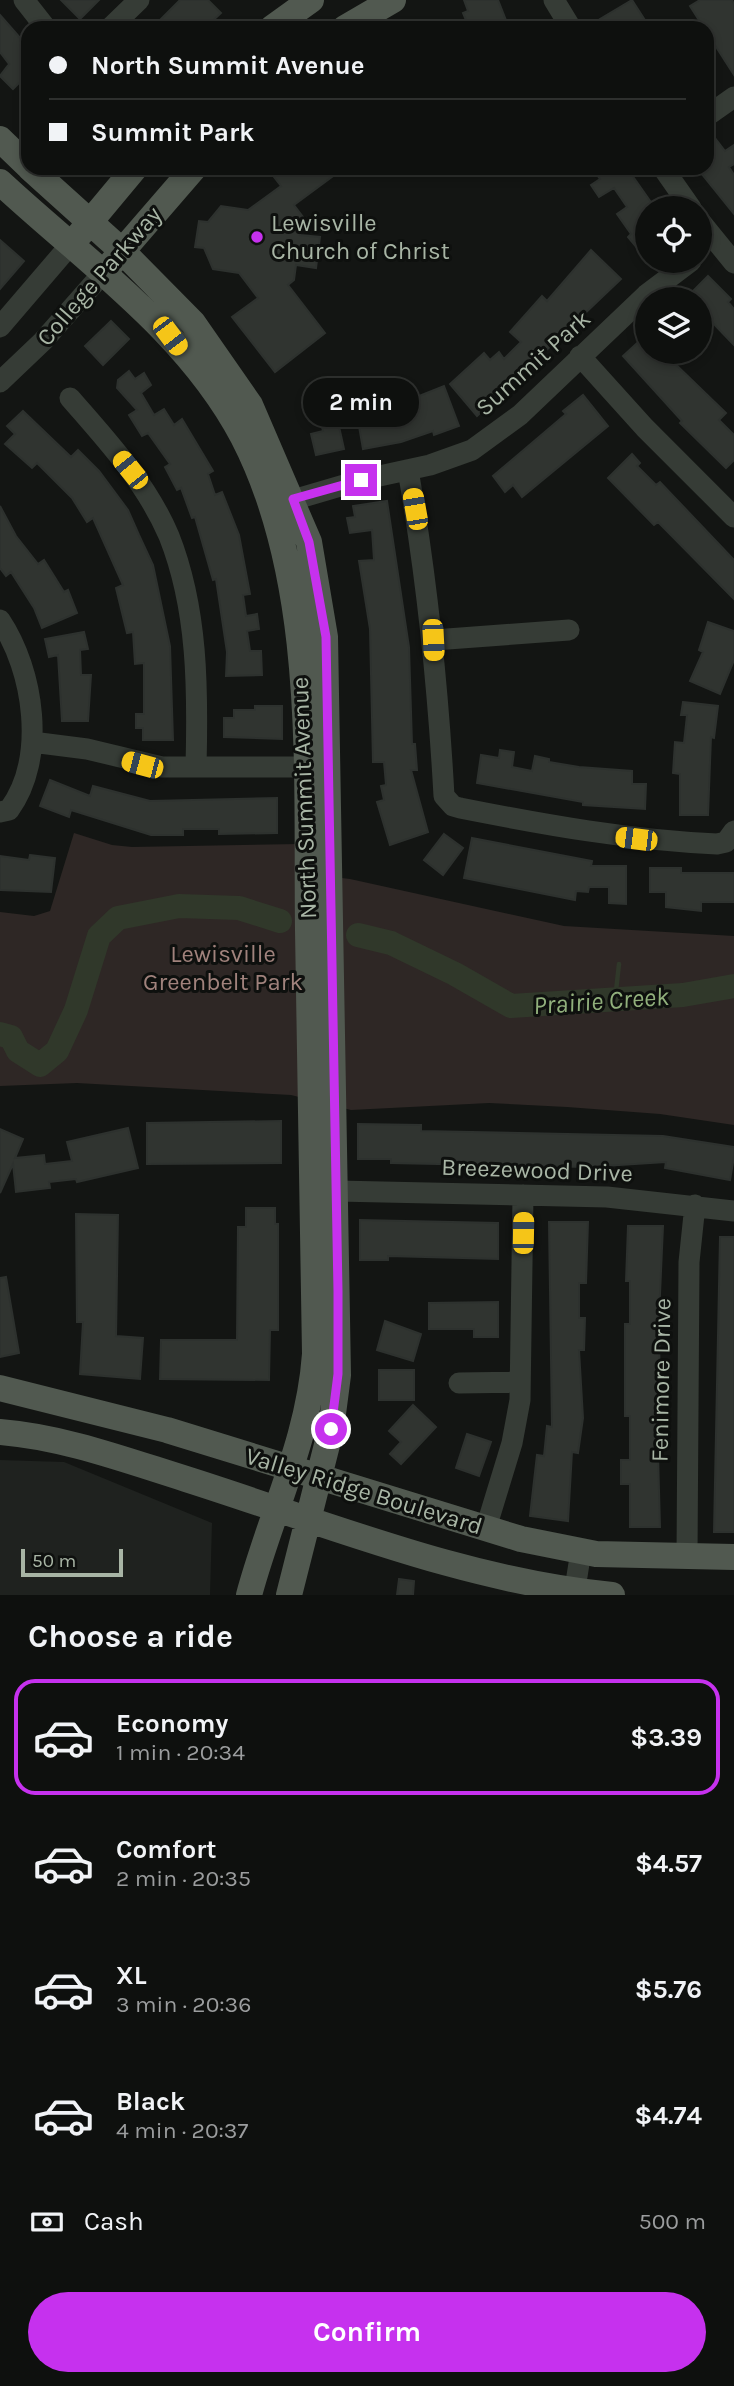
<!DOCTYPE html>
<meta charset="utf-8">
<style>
:root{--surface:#0e100e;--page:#171917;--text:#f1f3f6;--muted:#9b9d9e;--line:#2e302e;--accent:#c631ee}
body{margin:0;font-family:Karla,sans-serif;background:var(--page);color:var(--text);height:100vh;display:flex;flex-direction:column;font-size:26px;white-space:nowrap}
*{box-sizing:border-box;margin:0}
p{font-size:23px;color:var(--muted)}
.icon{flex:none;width:38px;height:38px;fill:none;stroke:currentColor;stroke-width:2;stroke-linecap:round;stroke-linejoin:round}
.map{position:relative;height:1595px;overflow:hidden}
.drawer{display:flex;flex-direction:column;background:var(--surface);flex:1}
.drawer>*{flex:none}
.hud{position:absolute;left:21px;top:21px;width:693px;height:154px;border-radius:21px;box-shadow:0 4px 10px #0003,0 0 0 2px var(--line);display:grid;align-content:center;height:154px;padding:0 28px;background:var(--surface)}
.buttons{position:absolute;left:635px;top:196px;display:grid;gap:14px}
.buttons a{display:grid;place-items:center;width:77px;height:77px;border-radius:50%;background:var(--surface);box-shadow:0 4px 10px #0003,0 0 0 2px var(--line);font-size:35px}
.scale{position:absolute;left:21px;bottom:18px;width:102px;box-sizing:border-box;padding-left:7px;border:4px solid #a8b5a5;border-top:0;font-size:19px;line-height:24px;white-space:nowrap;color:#a8b5a5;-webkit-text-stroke:5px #0e100e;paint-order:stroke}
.end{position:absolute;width:32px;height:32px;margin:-16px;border:9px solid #c631ee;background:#fff;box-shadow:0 0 0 4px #fff}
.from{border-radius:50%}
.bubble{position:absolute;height:49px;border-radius:24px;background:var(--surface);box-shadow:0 4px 10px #0003,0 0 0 2px var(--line);font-size:23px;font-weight:700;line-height:49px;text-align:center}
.car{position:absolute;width:21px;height:42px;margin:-21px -10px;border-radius:9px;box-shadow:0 0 5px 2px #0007;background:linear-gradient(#f5c518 24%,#345 0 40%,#f5c518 0 76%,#345 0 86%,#f5c518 0)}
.hud b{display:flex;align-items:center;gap:24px;height:66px;font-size:26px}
.hud b+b{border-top:2px solid var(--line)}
.hud i{width:18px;height:18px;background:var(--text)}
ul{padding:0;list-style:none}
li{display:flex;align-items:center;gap:21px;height:116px;margin:0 14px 10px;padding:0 14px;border:4px solid transparent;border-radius:21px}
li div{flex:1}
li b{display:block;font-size:26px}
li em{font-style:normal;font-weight:700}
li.current{border-color:var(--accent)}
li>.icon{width:63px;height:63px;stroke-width:1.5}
h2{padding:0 28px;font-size:32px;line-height:84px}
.pay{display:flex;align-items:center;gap:18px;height:77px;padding:0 28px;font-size:26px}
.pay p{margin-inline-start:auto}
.cta{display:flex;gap:14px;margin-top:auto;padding:14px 28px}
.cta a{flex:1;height:80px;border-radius:42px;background:var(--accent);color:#fff;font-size:28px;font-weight:700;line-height:80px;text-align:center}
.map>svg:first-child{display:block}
</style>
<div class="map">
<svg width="734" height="1595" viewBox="0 0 734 1595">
<rect width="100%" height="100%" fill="#131513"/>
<path fill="#1f221f" d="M0,1460L64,1462L212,1523L210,1595H0Z"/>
<path fill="#2e2725" d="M74,833L112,845L132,847L300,844V873L350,879L564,926L734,936V1125L660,1114L567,1107L489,1103L351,1110L291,1095L77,1083L0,1086V912L34,916L50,911Z"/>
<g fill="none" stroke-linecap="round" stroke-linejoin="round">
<path stroke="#30382a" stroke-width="4.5" d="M615,1000L619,964"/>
<path stroke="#30382a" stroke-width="24" d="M358,935L391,943L455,974L511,1006L683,995L734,986
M0,1034L11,1037L18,1051L40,1065L57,1051L76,1010L99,936L118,918L179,906L239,908L280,921"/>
</g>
<path fill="#303430" stroke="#2d312e" stroke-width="2" d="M61,0H99L80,19Z
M180,0H208L221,13L208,25L204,21L197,28H152Z
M464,0H498L509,28L468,25L463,13L468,11Z
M632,0L650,28H606L600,19Z
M700,0H732L734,4V75L690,6Z
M0,15L28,47V74L13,89L0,76L9,64L0,52Z
M715,138L725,151L734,145V164L729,167L734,175V214L697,168H707V144Z
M267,168H344L294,205L303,217L300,235L320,237L316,268L296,265L294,280L288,285L325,333L275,372L232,317L258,298L239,273L213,269L204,248L195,247L199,221L208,222L221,206L248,210L281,186Z
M592,168H627L655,208H648V261L628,237L631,234L617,214L627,207L614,188L599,197L591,185L600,179Z
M0,240L24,261L0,289Z
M591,250L621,279L477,416L450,384L484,353L490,360L499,352L504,359L521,342L510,332L542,296L547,301Z
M708,276L731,299L728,302L734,309V345L710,320L706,323L700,317V299L691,293Z
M111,321L129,339L103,365L85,346Z
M648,333V352H675L669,358L726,413L719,420L734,435V460L726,468L680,423L682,421L623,356Z
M129,371L135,379L144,373L151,385L141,393L154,415L164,409L174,425L182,419L213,471L208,474L215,495L222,492L239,535L250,594L243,595L246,616L257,614L259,629L247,631L250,651H261L262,675L226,676L227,652L216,579L213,580L195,517L192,518L181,488L177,490L165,467L170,464L148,433L142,436L129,415L137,410L117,388L118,380Z
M444,386L459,426L434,435L433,431L401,442L363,449L356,409L383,404L384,410Z
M583,395L608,426L522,497L513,485L505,492L493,476L566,414L563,411Z
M23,411L71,457L78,450L99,471L128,510L139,535L153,565L170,646L173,740H143V728H136V714H144V663L135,664L133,632L127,633L116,588L123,585L93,518L87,522L72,498L37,463L32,468L5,444L15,434L7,426Z
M336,413L344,449L316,455L311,434L323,431L320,417Z
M632,454L640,463L637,466L656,485L660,482L734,560V599L658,522L654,525L608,478Z
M387,501L409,647L412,744H415L417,770H411L428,832L390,845L377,802L384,800L381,786L386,785L384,762H373L370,629L359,561L374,560L372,530L350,533L347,518L355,517L353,506Z
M0,506L16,536L38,564L44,560L64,592L68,590L77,613L42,628L34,608L11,572L6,576L0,568Z
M708,622L734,631V660L720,694L690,681L703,652L699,650Z
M84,632L88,649L80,650L81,675H91L88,721H62L58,655L49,657L45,639Z
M683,702L718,706L714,738L711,737L708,815H680V774L673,773L675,742L684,743L687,715H681Z
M255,706H282V739L224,737V718H234V710H255Z
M500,750L514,752L512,767L532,771L535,756L549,759V762L579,767L632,771V784H646L645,809L583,805V802L477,783L481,755L499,758Z
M50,780L90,796L93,786L150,801L277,798V833L219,834V829H183V835H151L71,810L69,817L40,806Z
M444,834L463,848L443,875L424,860Z
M472,838L592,861L591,866H626V904L609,903V887H589L588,892L576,891L575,900L464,878Z
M30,855L55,858L51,892L0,890V856L29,860Z
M650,868H681V873H734V902H701V911L666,907V892H650Z
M281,1121V1163L147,1164V1123Z
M358,1124L421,1125V1131L663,1136L734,1147V1157L730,1180L665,1168L666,1162L588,1167L391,1163V1159H358Z
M128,1128L138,1168L77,1182L76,1179L49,1182L50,1188L16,1192L13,1164L0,1193V1129L23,1139L15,1158L44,1155L45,1164L72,1161L67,1142Z
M246,1208H275V1224H278V1330H270L269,1380L160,1379L161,1340H237L238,1227H246Z
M76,1214L118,1215L116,1336L143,1338L140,1379L80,1374L83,1322H77Z
M360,1220L498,1223V1259L388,1256V1260H360Z
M549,1222H588L586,1283H579V1318H585L584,1350H579L583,1418L578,1453L572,1452L568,1521L530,1516L537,1455L544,1456L547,1426L552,1427Z
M628,1226H663L659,1317L660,1416H657L660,1527H630V1484H621V1460H630V1416H625V1324H630V1281H626Z
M720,1237H734V1532H714Z
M6,1277L19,1353L0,1357V1278Z
M498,1302V1337H474V1329H429V1303Z
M385,1321L421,1334L413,1361L377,1350Z
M379,1370H414V1400H379Z
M413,1405L436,1427L401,1464L390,1454L401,1442L389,1431Z
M467,1434L491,1442L479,1476L456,1468Z
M399,1579L414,1581L413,1595H397Z"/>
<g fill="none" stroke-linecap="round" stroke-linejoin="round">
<path stroke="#363c36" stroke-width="21" d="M24,0L46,28
M554,0L571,28
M110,28L139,0
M707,116L734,97
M663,168L691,208
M700,221L734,263
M0,327L71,244
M580,356L645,428L734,517
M0,382L43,341L103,273
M70,398C107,440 147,484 169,536C198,609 198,690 196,767
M408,470C427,579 438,687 444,796L453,806L460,808C546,825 630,840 717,844L726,842L734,831
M279,504L361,480L430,465L472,450L520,415L646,295L691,261
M0,620C34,671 47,758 9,810L0,812
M434,640L569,630
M32,742L87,749L162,767H320
M337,1191L607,1197L734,1211
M459,1383L520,1382
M486,1528L512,1443L520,1400L523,1195
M687,1557L689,1262L695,1205
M574,1595L581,1551"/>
<path stroke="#515950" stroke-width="26" d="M272,28L311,0
M345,28L393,0
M0,139L28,166
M30,168L122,251L193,323L250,405L309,542L325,637L338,1375L331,1429L289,1595
M0,182C85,261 188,332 243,437C318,582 306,771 308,930C310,1071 313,1213 315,1354C309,1440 271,1513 249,1595
M80,234L135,168
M111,264L194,168
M0,1388L167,1430L521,1539L596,1554L734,1557
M0,1432C63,1437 125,1460 186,1479C325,1523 466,1581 612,1595"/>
</g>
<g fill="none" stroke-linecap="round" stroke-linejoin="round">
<path stroke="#c631ee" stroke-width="9" d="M331,1429L338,1374V1291L326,637L309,542L293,499L361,480"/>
</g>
<circle fill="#c631ee" stroke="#0e100e" stroke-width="2.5" cx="257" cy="237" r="7"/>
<g text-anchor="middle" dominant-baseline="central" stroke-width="6" stroke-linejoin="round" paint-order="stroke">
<g font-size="24" fill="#a8b5a5" stroke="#0e100e" text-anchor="start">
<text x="271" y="223">Lewisville<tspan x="271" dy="28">Church of Christ</tspan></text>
</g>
<g font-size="24" fill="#a8b5a5" stroke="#0e100e">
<text transform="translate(99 276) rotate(-49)">College Parkway</text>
<text transform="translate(533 363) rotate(-42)">Summit Park</text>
<text transform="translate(304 798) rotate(-92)">North Summit Avenue</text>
<text transform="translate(537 1170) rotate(2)">Breezewood Drive</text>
<text transform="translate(661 1380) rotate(-89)">Fenimore Drive</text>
<text transform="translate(364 1491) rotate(17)">Valley Ridge Boulevard</text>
</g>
<g font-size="24" fill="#a0827c" stroke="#0e100e">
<text x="223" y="954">Lewisville<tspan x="223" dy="28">Greenbelt Park</tspan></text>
</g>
<g font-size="26" font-style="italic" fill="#91b07c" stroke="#0e100e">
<text transform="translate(601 1001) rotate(-4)">Prairie Creek</text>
</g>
</g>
</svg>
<div class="buttons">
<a><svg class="icon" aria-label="locate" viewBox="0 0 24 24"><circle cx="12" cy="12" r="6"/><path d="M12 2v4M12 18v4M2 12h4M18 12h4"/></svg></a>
<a><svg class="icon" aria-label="layers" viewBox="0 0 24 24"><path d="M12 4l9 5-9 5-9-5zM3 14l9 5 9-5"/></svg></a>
</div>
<div class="scale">50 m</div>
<i class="end from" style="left:331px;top:1429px"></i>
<i class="end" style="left:361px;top:480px"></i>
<div class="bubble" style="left:303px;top:378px;width:116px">2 min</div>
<i class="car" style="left:170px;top:336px;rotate:143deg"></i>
<i class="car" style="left:130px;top:470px;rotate:321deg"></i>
<i class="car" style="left:415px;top:509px;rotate:350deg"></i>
<i class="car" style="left:433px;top:640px;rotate:177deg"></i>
<i class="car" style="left:142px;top:765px;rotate:285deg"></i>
<i class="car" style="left:636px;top:839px;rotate:277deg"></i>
<i class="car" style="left:523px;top:1233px;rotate:1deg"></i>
<div class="hud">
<b><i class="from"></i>North Summit Avenue</b>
<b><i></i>Summit Park</b>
</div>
</div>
<section class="drawer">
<h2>Choose a ride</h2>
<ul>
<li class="current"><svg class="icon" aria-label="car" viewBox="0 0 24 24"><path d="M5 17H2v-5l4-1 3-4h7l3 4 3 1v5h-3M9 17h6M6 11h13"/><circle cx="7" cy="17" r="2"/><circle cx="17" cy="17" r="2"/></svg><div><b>Economy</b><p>1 min · 20:34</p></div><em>$3.39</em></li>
<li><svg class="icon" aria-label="car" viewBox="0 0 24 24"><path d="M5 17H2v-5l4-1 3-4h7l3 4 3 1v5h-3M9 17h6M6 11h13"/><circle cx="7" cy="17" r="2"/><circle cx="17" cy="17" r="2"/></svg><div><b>Comfort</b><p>2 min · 20:35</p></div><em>$4.57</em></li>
<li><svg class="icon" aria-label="car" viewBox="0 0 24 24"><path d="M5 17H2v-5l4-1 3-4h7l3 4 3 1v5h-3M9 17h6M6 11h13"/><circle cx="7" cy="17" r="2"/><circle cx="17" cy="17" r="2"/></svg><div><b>XL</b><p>3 min · 20:36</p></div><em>$5.76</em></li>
<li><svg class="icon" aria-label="car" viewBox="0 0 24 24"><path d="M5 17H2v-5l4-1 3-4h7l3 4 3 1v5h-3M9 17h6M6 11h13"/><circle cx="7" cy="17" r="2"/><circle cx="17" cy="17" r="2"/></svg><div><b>Black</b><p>4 min · 20:37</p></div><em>$4.74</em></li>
</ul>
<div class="pay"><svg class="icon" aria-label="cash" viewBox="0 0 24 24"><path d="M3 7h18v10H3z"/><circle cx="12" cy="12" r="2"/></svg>Cash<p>500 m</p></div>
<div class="cta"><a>Confirm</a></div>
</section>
